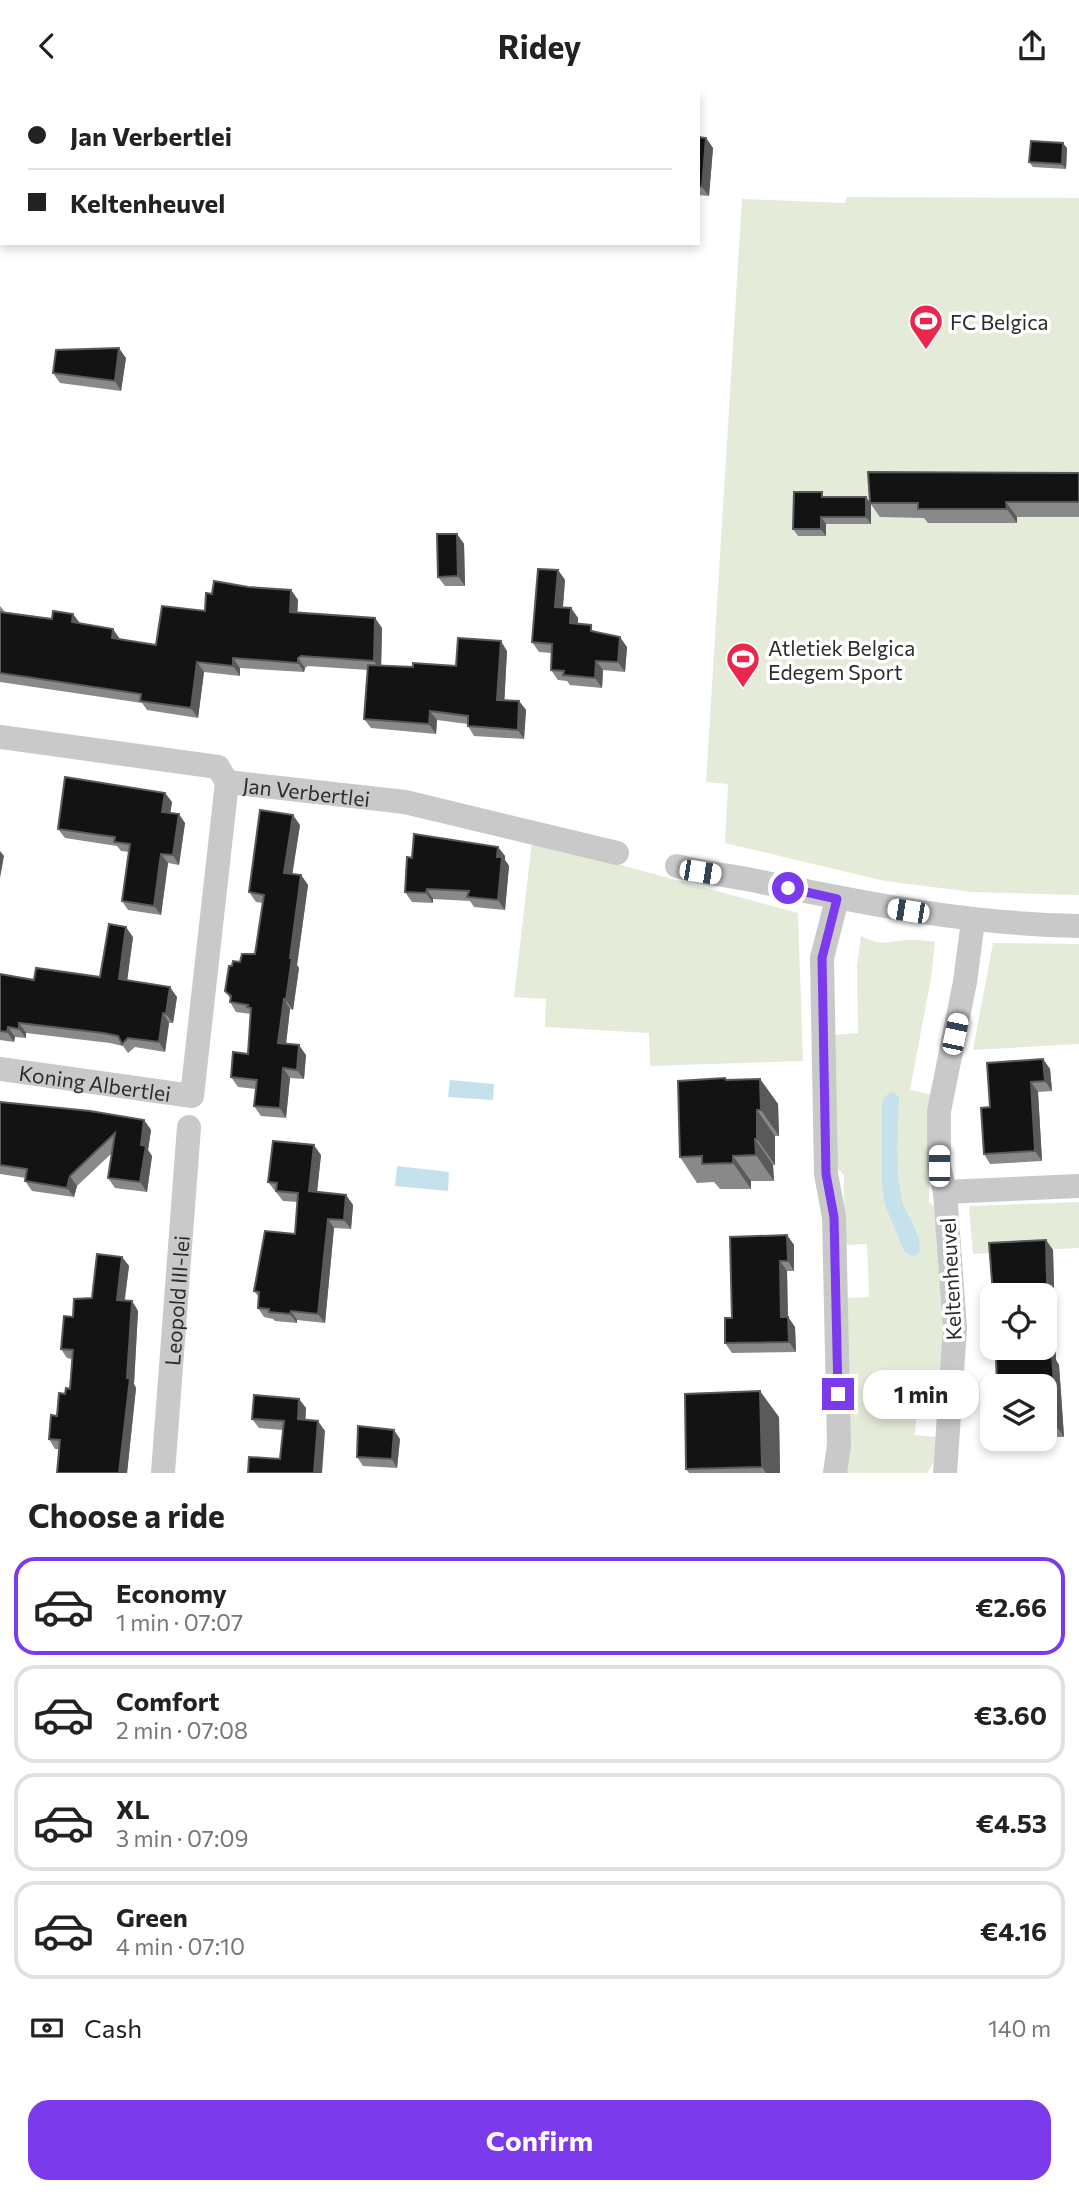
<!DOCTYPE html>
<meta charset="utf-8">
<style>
:root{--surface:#fff;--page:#f2f2f2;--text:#222;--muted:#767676;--line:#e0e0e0;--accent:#7c3aed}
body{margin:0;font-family:Commissioner,sans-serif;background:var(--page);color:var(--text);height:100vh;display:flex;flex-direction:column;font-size:26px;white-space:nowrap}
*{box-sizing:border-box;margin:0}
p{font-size:23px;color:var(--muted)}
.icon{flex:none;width:38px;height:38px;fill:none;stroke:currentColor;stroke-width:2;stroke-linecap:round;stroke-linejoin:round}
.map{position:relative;height:1382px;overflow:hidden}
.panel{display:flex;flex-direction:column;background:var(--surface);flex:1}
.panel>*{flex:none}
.top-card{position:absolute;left:0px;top:0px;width:700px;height:154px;box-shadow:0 4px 10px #0003;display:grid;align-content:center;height:154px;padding:0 28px;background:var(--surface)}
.buttons{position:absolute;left:980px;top:1192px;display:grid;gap:14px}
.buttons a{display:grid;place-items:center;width:77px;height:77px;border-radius:14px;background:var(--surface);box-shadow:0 4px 10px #0003;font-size:35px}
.end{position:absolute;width:32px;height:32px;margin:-16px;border:9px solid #7c3aed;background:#fff;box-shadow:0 0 0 4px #fff}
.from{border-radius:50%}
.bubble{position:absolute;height:49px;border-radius:21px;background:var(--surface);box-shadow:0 4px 10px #0003;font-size:23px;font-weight:700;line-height:49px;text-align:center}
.car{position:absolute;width:21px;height:42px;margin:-21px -10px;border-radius:9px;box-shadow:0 0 5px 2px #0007;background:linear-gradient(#fff 24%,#345 0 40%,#fff 0 76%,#345 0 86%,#fff 0)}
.top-card b{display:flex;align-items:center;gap:24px;height:66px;font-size:26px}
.top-card b+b{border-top:2px solid var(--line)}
.top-card i{width:18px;height:18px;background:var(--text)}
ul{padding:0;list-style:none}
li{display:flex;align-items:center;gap:21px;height:98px;margin:0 14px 10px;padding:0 14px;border:4px solid var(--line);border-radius:21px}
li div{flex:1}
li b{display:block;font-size:26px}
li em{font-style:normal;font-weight:700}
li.current{border-color:var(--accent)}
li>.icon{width:63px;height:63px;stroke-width:1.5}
h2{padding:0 28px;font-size:32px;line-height:84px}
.pay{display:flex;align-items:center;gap:18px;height:77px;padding:0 28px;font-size:26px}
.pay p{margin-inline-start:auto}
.primary-button{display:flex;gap:14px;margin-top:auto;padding:14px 28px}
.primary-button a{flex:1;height:80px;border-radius:21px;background:var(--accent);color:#fff;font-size:28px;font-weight:700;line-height:80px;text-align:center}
header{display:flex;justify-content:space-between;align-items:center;height:91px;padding:0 28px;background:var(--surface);font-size:32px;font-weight:700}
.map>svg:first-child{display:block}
</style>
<header><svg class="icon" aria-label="back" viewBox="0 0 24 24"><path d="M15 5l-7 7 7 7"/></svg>Ridey<svg class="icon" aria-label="share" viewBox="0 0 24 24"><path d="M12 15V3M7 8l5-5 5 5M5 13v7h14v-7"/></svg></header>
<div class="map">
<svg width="1079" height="1382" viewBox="0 0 1079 1382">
<rect width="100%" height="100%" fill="#fff"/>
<path fill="#e5ebd9" d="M847,106L1079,107V804L972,801L885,790L725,752L728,693L706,691L742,108L845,112Z
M532,750L798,822L803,970L650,975L649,942L545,936L546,908L514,906Z
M861,845C882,855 885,851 906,849C915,848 926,850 935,851L931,887L910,999L934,1004L930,1021L929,1111L938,1119L945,1261L942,1293L918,1291L915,1344L938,1346L935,1369L927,1382H847L845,1207L869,1206L867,1153L843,1154L844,1084L837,1077L834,944L858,942L857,875Z
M993,852L1079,853V953L973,959Z
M1079,1111V1157L973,1163L969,1115Z"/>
<path fill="#c4e1ec" d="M450,989L494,993L493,1009L448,1006Z
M893,1001L899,1006C898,1038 895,1074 901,1105C904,1124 924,1143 919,1162L915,1165L909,1164L904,1160L885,1114L882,1096V1016C883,1008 884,1004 893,1001Z
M397,1075L449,1081L448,1100L395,1095Z"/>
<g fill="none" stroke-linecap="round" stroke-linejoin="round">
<g stroke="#c9c9c9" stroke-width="24">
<path d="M0,646L218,676L227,691"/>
<path id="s1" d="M227,691L405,711L617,762"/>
<path d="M677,775C707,783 737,785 766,792C873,814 970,833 1079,835"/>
<path id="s2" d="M0,978L192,1005L227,691"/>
<path d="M945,1101L1079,1095"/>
<path id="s3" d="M163,1382L189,1036"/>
<path d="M835,1382L839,1354L834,1126L826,1083L822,867L837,808"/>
<path d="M945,1382L955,1237L945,1101L939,1075V1020L965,891L973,830"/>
</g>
</g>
<path fill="#898989" d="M249,0H432V2H265Z
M698,46L706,47L713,57L709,105L698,104Z
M1067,57L1066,78L1033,76L1029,71Z
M126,267L121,300L60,292L53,282Z
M1079,382V426H1017V432H928L924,427L880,426L870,412Z
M826,406H866L871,413V433H826V445H798L793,438Z
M457,443L464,453L465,495H445L438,486Z
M558,479L565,489L563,516L571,517L578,527V532L627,556L625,581L603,579L602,597L570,594L567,590L558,589L551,579L552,562L539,561L532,551Z
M248,496L291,499L298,509L297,522L375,527L382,537L381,574L413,576L456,575L507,560L504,609L519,610L526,619L524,648L474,645L468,635V633L437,629L436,643L371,637L364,628L368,579L308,575L305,577L304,581L240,577V585L204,581L198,627L147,619L142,612L0,591V515L5,521L52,528L73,523L80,532L120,548L156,554L205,520L212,503Z
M165,702L172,711L170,722L185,732L179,774L168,772L161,824L128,819L122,810L129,761L121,760L117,755L65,747L58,738Z
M300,734L292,783L301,784L308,794L297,874L299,877L293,919L290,918L286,953L306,964L304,988L290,987L286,1027L261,1025L254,1015L256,998L238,996L231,986L248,963L251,923L236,921L230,911V907L225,900L232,875L255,863L263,812L256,811L249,801Z
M498,756L505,765V769L509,775L505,819L474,816L470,810L433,808V812L412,811L405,801L412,767Z
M133,846L127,890L177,906L173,932H169L165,961L135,956L128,962L123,955L110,952L26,942V947L15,946L14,951L0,949V883L34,889L100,886Z
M1043,968L1050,978L1052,1000L1038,1001L1042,1070L990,1073L984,1063Z
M725,987L727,989L760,988L778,1013L779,1045H775V1074H773L774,1090H751V1098H720L714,1091L697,1092L680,1066Z
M0,1011L144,1029L151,1039L148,1059L152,1065L147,1101L115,1097L108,1087L112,1062L77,1095L74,1106L32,1100L25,1090L26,1087L0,1083Z
M321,1064L317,1101L346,1104L353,1114L351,1138L334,1137L325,1232L297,1229V1232L275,1230L273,1228L264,1226L258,1217L259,1206L254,1200L295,1143L298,1111L283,1110L268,1091Z
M787,1144L794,1154V1180H787L788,1226L795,1236L796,1261L732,1262L725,1252L732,1227Z
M1046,1149L1053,1159L1056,1269L1059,1274L1064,1346H1045V1295L1002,1267Z
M122,1166L129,1175L125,1209L132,1210L138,1220L134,1293L136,1297L127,1382H57L59,1358H55L49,1348L65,1303L70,1298L72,1268L67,1267L61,1258L73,1226L92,1207Z
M299,1308L306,1317L305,1329L325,1340L283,1339L259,1337L252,1328Z
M779,1326L780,1382H689L686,1378Z
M400,1348L397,1377L363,1375L357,1366Z"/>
<path fill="#5a5a5a" d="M706,47L713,57L709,105L702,96Z
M1063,52L1067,57L1066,78L1062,73Z
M119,257L126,267L121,300L115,290Z
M866,406L871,413V433L866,426Z
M1006,411L1017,426V432L1007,418Z
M821,426L826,433V445L821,438Z
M457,443L464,453L465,495L458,485Z
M558,479L565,489L562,526L555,516Z
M291,499L298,509L297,531L290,521Z
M571,517L578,527L577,542L570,532Z
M73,523L80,533L72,531Z
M375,527L382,537L381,580L374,570Z
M113,538L120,548L112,547Z
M620,546L627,556L625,581L618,571Z
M501,550L507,560L504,618L497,609Z
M233,567L240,577V585L233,575Z
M298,567L305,577L304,581L298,572Z
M596,570L603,579L602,597L595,587Z
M197,571L204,581L198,627L191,617Z
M519,610L526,619L524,648L518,639Z
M430,620L437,629L436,643L429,633Z
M165,702L172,711L169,730L162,721Z
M179,723L185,732L179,774L173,764Z
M293,724L300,734L291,792L284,782Z
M498,756L505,765V769L509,775L505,819L498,809Z
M0,760L4,765L0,787Z
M161,763L168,772L161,824L154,815Z
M301,784L308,794L297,874L299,877L293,919L286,909L290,867Z
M427,798L433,808V812L426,802Z
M126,836L133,846L126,898L119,888Z
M170,896L177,906L173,932L166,923Z
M284,908L290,918L285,962L278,952Z
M163,922L169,932L165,961L159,951Z
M19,932L26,942V947L19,938Z
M8,936L15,946L14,951L7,941Z
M299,954L306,964L304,988L297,979Z
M1043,968L1050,978L1052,1000L1045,990Z
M283,977L290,987L286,1027L280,1017Z
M760,988L778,1013L779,1045L761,1019Z
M1031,991L1038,1001L1042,1070L1035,1060Z
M757,1019L775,1045V1074L757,1048Z
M144,1029L151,1039L148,1059L152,1065L147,1101L140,1091L141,1054Z
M755,1048L773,1074L774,1090L756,1064Z
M314,1054L321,1064L316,1110L309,1100Z
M733,1065L751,1090V1098L733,1072Z
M70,1085L77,1095L74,1106L67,1097Z
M346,1104L353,1114L351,1138L344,1129Z
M328,1128L334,1137L325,1232L318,1223Z
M787,1144L794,1154V1180L788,1170Z
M1046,1149L1053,1159L1056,1269L1059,1274L1064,1346L1057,1336L1049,1264Z
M122,1166L129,1175L123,1218L117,1209Z
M780,1170L787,1180L788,1236L781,1226Z
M132,1210L138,1220L134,1293L136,1297L127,1382H119Z
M291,1220L297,1229V1232L290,1223Z
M788,1226L795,1236L796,1261L789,1251Z
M760,1300L779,1326L780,1382H766L762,1376Z
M299,1308L306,1317L305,1338L298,1328Z
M318,1330L325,1340L322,1382H314Z
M394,1339L400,1348L397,1377L392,1368Z"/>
<path fill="#131313" stroke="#5a5a5a" stroke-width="2" d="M333,0H425L424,2H349Z
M0,38H2V90H0Z
M698,46L706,47L702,96L698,95Z
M1031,50L1063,52L1062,73L1029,71Z
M119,257L115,290L53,282L56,259Z
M868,381L1079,382V411H1006L1007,418H918V412H870Z
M794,401H822V406H866V426H821V438H793Z
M437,443H457L458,485L438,486Z
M538,478L558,479L555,516L571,517L570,532L591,534V540L620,546L618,571L596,570L595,587L563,584L564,580L551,579L552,553L532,551Z
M214,490L248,496L291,499L290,521L375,527L374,570L301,565L298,567V572L233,567V575L197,571L191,617L140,610L141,603L0,582V521L52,528L53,520L73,523L72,531L113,538L112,547L156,554L162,515L205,520L206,502L212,503Z
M458,547L501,550L497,609L519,610L518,639L468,635V625L430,620L429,633L364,628L368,574L413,576V572L456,575Z
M65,686L165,702L162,721L179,723L173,764L161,763L154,815L122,810L130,753L114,751L115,746L58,738Z
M260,719L293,724L284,782L301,784L290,867H292L286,909L284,908L278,952L299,954L297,979L283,977L280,1017L254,1015L257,989L231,986L233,961L248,963L251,917L247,916L248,914L230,911L231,905L225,900L229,875H232L233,870L240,871L242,863H255L264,804L249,801Z
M414,743L498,756L497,766H502L498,809L467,806L469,800L427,798L426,802L405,801L407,766L412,767Z
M109,833L126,836L119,888L170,896L166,923L163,922L159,951L128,947L122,953L118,945L103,942L19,932V938L8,936L7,941L0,940V883L34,889L36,877L100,886Z
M1043,968L1045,990L1031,991L1035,1060L984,1063L981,1017L990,1016L987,972Z
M725,987L726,989L760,988L761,1019H757V1048H755L756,1064L733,1065V1072L702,1073V1065L680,1066L678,990Z
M0,1011L90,1020L144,1029L141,1054L146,1055L140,1091L108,1087L115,1042L70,1085L67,1097L25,1090L27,1078L0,1074Z
M273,1050L314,1054L309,1100L346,1104L344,1129L328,1128L318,1223L291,1220L290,1223L269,1221V1218L258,1217L259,1201L254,1200L265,1140L295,1143L298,1102L276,1100L277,1092L268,1091Z
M787,1144L788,1170H780L781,1226H788L789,1251L725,1252V1227H732L730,1146Z
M1046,1149L1049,1264H1052L1057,1336H1045V1295H997L996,1267H1002V1256H1045V1204H993L989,1152Z
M97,1163L122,1166L117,1209L132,1210L127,1287H130L119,1382H57L60,1349L49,1348L51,1324L57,1325L59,1302L65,1303L66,1297L70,1298L73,1259L61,1258L64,1225L73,1226L74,1208L92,1207Z
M760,1300L762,1376L686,1378L685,1303Z
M254,1304L299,1308L298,1328L318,1330L314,1382H248L249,1366L280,1368L284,1330L252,1328Z
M358,1335L394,1339L392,1368L357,1366Z"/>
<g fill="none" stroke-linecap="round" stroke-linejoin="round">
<path stroke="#7c3aed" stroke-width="9" d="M788,797L837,808L822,867L826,1083L834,1126L838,1303"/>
</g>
<defs>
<g id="stadium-pin" transform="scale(1.75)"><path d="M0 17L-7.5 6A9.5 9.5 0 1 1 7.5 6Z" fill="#eb264c" stroke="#fff"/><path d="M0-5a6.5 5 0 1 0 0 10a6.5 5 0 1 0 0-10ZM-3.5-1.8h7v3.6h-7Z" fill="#fff"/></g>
</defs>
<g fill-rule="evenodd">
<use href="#stadium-pin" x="926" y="230"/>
<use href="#stadium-pin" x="743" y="568"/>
</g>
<g text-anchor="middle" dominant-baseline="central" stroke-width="7" stroke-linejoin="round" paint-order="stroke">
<g font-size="21" fill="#2c2c2c" stroke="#fff" text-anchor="start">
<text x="950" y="230">FC Belgica</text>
<text x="768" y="556">Atletiek Belgica<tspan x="768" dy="24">Edegem Sport</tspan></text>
</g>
<g font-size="21" fill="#2c2c2c" stroke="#fff">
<text stroke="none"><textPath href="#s1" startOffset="80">Jan Verbertlei</textPath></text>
<text stroke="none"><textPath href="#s2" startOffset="96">Koning Albertlei</textPath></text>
<text transform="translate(950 1188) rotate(-93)">Keltenheuvel</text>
<text stroke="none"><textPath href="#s3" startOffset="173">Leopold III-lei</textPath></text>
</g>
</g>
</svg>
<div class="buttons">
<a><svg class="icon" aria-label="locate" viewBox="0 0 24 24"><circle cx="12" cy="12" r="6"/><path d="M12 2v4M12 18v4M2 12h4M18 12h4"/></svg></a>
<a><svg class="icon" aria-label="layers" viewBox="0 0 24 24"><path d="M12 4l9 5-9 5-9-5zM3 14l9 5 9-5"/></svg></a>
</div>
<i class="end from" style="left:788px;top:797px"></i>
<i class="end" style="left:838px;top:1303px"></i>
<div class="bubble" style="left:863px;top:1279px;width:116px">1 min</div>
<i class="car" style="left:700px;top:781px;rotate:99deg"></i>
<i class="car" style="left:908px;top:820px;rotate:279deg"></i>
<i class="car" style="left:955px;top:943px;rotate:12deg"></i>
<i class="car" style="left:939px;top:1075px;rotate:0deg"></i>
<div class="top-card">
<b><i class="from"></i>Jan Verbertlei</b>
<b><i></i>Keltenheuvel</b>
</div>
</div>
<section class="panel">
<h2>Choose a ride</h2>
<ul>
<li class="current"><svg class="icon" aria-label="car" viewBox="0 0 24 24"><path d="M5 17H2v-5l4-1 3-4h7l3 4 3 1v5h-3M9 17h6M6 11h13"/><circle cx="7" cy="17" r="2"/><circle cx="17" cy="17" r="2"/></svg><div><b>Economy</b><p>1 min · 07:07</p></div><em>€2.66</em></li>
<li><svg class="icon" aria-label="car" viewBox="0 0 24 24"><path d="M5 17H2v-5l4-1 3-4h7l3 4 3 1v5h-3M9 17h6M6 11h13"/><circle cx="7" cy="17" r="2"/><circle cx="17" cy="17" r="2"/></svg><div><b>Comfort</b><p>2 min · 07:08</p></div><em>€3.60</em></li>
<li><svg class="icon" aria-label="car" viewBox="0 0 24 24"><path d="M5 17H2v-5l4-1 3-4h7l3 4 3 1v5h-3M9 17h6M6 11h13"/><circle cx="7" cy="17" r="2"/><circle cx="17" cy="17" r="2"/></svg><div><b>XL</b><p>3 min · 07:09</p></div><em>€4.53</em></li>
<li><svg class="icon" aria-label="car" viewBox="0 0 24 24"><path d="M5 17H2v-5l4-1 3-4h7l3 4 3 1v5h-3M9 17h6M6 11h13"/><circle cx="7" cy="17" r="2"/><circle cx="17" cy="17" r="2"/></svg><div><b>Green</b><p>4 min · 07:10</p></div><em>€4.16</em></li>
</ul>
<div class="pay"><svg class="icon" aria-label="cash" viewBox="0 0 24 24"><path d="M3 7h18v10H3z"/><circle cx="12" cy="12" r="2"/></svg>Cash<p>140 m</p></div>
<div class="primary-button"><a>Confirm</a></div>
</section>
